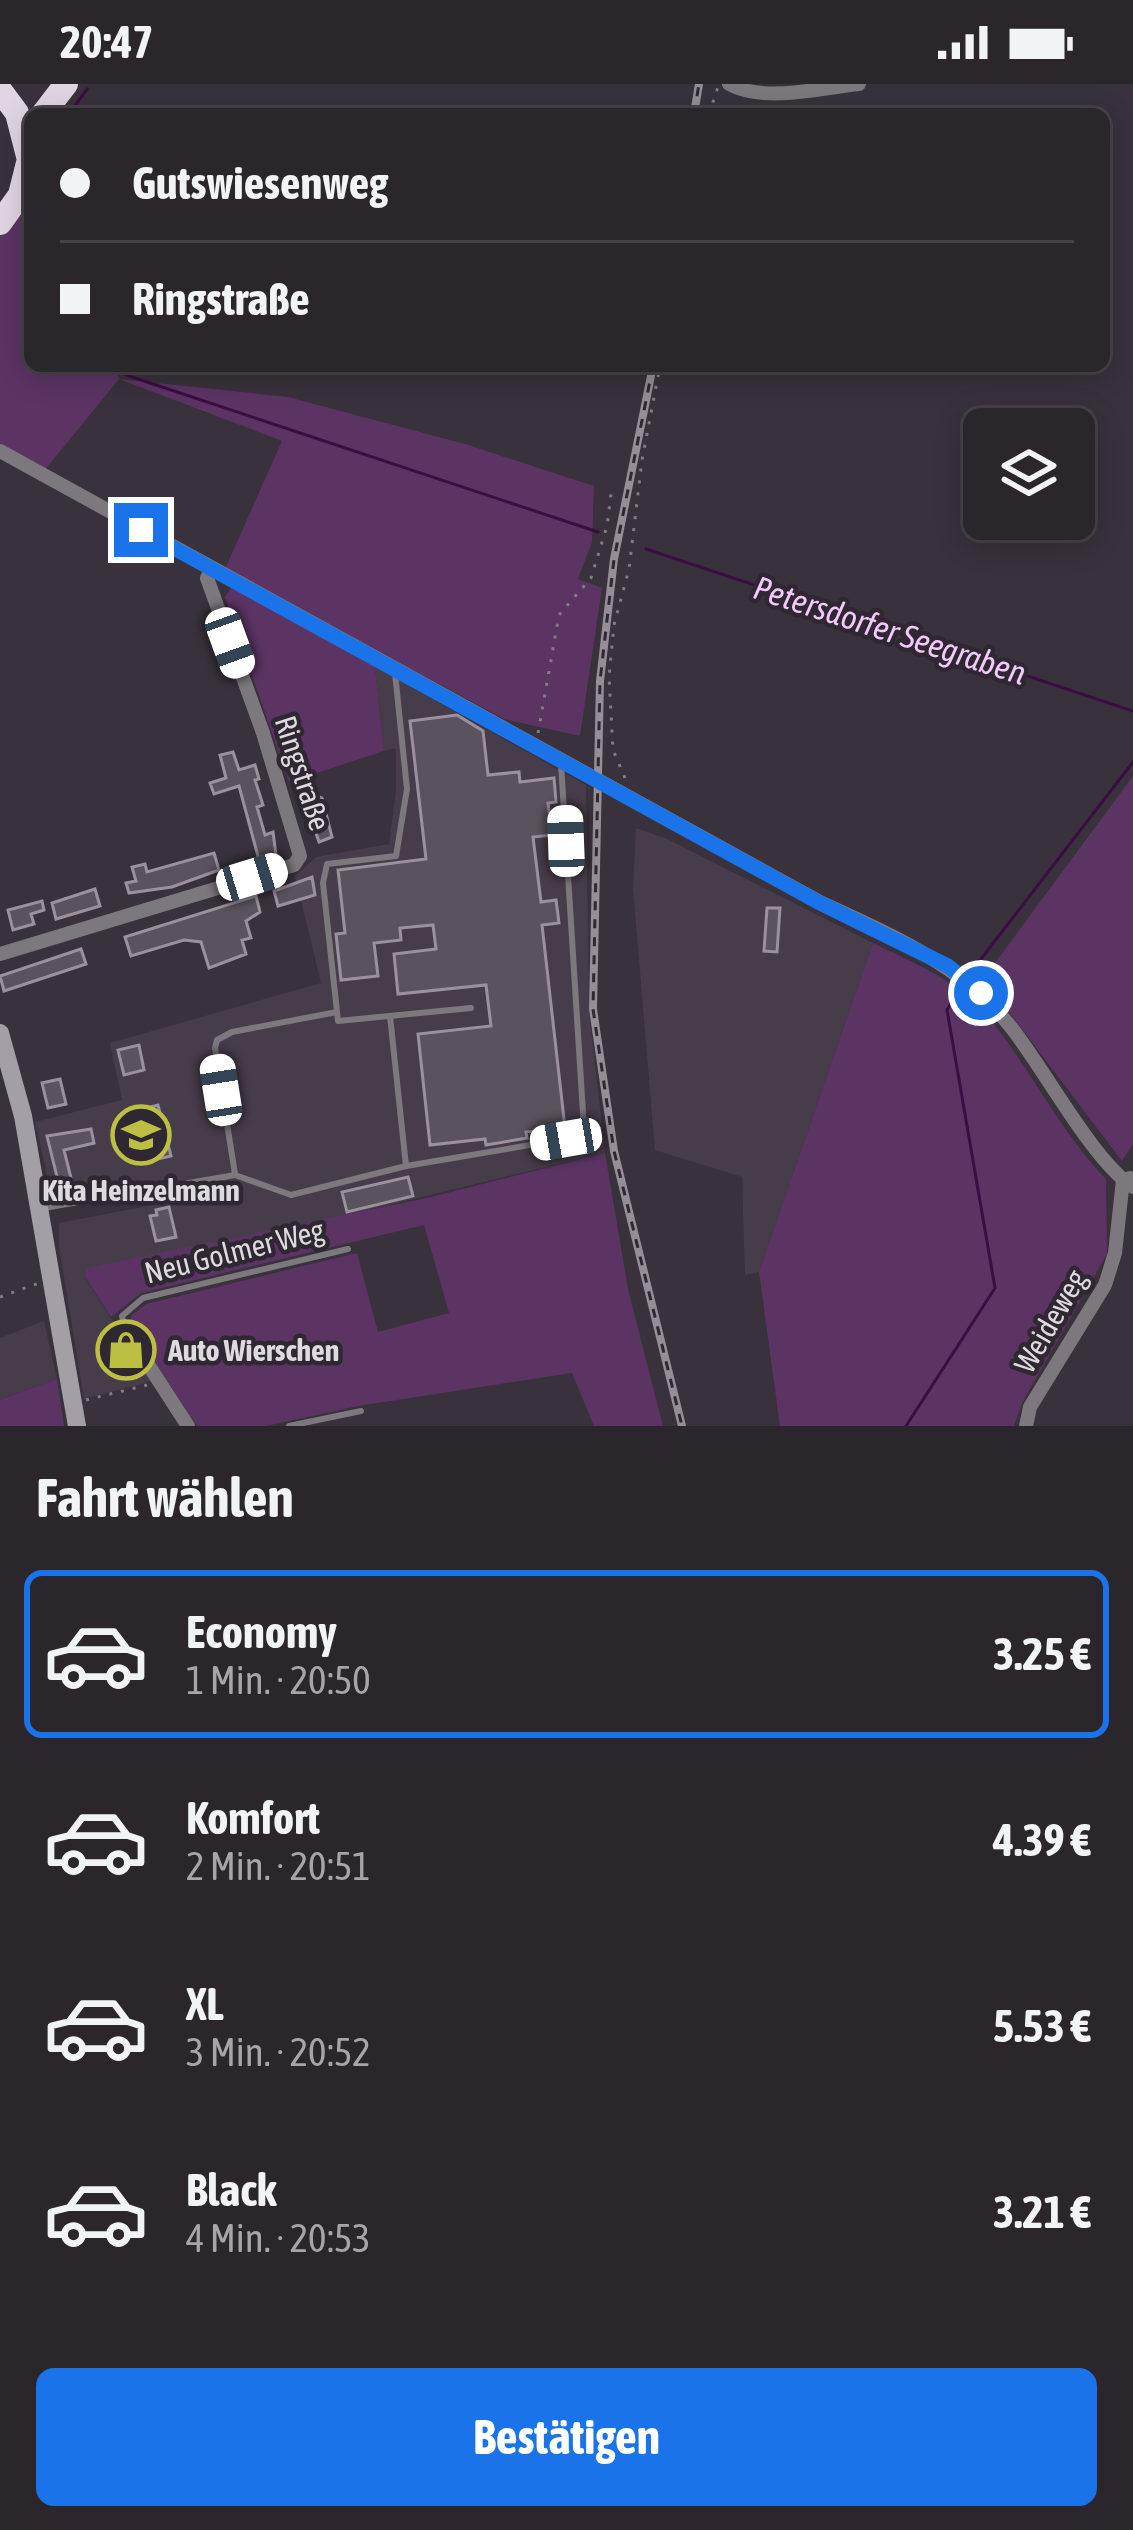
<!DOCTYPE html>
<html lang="de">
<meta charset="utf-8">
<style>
:root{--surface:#2b252c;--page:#332d34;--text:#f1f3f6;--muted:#a6a5a9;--line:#474248;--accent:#1a73e8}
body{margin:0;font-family:"Asap Condensed",sans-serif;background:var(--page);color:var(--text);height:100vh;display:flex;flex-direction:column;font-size:45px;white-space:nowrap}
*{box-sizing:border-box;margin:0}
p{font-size:39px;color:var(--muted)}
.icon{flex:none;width:66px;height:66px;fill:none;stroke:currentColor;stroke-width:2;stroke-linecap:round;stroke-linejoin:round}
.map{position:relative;height:1342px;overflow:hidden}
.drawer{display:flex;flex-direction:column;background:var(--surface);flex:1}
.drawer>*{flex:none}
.guide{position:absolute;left:24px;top:24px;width:1086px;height:264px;border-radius:18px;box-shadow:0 6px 30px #0003,0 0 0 3px var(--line);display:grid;align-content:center;height:264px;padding:0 36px;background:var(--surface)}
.fabs{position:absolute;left:963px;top:324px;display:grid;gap:24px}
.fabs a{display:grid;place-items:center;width:132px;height:132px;border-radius:18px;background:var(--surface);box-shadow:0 6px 30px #0003,0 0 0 3px var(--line);font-size:60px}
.end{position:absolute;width:54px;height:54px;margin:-27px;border:15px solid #1a73e8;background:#fff;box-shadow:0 0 0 6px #fff}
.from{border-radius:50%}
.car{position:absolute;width:36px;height:72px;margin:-36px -18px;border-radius:15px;box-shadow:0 0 9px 3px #0007;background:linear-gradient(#fff 24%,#345 0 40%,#fff 0 76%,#345 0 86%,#fff 0)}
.guide b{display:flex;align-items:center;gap:42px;height:114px;font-size:45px}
.guide b+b{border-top:3px solid var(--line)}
.guide i{width:30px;height:30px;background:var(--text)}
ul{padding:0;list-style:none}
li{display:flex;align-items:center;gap:36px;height:168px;margin:0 24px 18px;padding:0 12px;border:6px solid transparent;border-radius:18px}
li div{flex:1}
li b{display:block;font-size:45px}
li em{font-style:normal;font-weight:700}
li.on{border-color:var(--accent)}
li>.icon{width:108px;height:108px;stroke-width:1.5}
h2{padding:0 36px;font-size:54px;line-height:144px}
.button{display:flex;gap:24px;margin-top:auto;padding:24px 36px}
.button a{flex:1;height:138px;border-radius:18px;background:var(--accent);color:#fff;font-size:48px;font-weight:700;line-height:138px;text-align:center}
.status{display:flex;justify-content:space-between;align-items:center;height:84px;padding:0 60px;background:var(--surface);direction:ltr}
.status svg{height:33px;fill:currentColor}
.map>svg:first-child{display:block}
</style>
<div class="status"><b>20:47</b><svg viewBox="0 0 49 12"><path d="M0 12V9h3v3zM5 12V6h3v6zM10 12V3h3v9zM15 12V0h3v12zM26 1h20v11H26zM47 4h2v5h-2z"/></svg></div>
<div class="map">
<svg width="1133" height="1342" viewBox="0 0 1133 1342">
<rect width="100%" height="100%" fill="#39313b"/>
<path fill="#473d4a" d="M375,583L586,701L589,927L605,1069L85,1194L152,1297L84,1315L59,1162V1139L179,1116L174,1094L59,1115L52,1112L35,1038L122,1016L110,959L321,899L295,792L316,773L389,760L396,707V664L384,667Z
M636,744L665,754L873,859L759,1188L745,1191L742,1093L655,1066L633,804Z
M44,1237L57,1295L0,1316V1254Z"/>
<path fill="#5b3464" d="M30,120V282H116L119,295L288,313L465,360L594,402L592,458L578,495L602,504L580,652L504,635L225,485L282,357L119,295L44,387L0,363V151Z
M232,502L375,583L384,667L289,698L225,513Z
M1133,692V1060L1122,1077L1012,932L981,898Z
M873,859C911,878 955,895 984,928C1029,981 1058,1045 1106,1095L1107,1170L1022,1319L1014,1342H780L759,1188Z
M605,1069L628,1205L663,1342H594L572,1289L358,1322L266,1342H197L130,1241L131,1232L146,1220L357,1169L378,1248L449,1229L424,1141L141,1209L111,1233L85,1193L87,1184L427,1114Z
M57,1295L64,1342H0V1316Z"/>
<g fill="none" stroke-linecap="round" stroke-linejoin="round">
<path stroke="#3a0d43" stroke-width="3" d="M69,30L87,5
M114,282L126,291L598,448
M646,465L1133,627
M971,888L1133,678
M906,1342L995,1204L947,926L960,904"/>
</g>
<path fill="#5a525c" stroke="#9a919c" stroke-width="3" d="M457,631L483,647L488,691L519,688L520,698L554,694L556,718L548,719L552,751L533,753L541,818L556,816L559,839L542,841L565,1044L526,1048L527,1054L486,1061L485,1055L430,1061L418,950L491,942L486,901L398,910L394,870L436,865L433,841L400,844L401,856L374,859L378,892L341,896L336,850L345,849L338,786L426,775L410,637Z
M233,668L239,686L255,681L259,695L255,696L263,721L257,723L265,751L273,748L276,771L259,776L239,702L214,710L210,699L226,694L220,671Z
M317,712L322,714L332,753L319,758L305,716Z
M214,769L219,786L172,803L129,809L126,799L136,797L132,783L145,780L147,788Z
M312,793L315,811L278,822L274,807Z
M95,805L100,822L56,835L52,819Z
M256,812L260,828L246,837L251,854L242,856L246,870L209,884L201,858L184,856L131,872L125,853Z
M42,817L44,826L31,830L34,840L13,846L8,826Z
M767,824H780L777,868L764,867Z
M81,865L86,880L4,907L0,892Z
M139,961L144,986L124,991L118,966Z
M60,995L66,1020L48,1024L42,999Z
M158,1021L171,1072L150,1077L145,1059L133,1062L125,1029Z
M91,1045L94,1059L64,1066L74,1106L61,1109L47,1052Z
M408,1093L413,1112L347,1128L342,1108Z
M169,1123L176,1153L156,1157L150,1132L157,1131L156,1126Z"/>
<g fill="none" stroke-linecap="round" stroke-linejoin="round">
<path stroke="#837c85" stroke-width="3" stroke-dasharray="3 9" stroke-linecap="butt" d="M709,30L718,3
M538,649L559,531L591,494L607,442L612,402
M625,694L613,666L609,593L614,541L629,485L642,376L660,282
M0,1213L39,1199
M86,1316L147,1301"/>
<path stroke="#7c787d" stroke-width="6" d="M395,589L407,705L396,772L327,780L323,799L338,937L471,924
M406,1082L566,1055L584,1045L561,680
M235,1090L215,964L217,956L232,948L337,928
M44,1124L235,1091L291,1111L406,1082L390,932
M124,1242L122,1232L143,1214L348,1165
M289,1342L361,1327"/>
<path stroke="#7c787d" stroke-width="14" d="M729,0C763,19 821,4 859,0
M0,367L818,817C889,850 960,879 1010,942C1044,984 1092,1076 1133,1103
M0,870L294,781L300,772L263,649L207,494L212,485
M125,1245L188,1342
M1026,1342L1030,1323L1105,1201L1115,1169L1123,1096L1130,1094"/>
<path stroke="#a49ea6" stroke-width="18" d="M0,949L23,1032L77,1342"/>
<path stroke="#e0d6e2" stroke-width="24" d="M0,6L17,29L29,76
M43,30L66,0
M0,139L20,111L30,71"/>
<g stroke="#958e96" stroke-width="8">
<path id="rail" d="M694,30L699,0
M653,282L614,475L600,597L593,925L614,1067L682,1342"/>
</g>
<use href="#rail" stroke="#2f2731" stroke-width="3" stroke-dasharray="9" stroke-linecap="butt"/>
</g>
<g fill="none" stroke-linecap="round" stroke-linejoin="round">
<path stroke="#1a73e8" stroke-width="15" d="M141,446L818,818L948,882L981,909"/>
</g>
<defs>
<g id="school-ring" transform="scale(3)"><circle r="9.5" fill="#2f2731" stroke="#bdbf42" stroke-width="1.5"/><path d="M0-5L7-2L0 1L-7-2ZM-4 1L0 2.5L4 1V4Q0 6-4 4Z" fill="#bdbf42"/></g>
<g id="shop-ring" transform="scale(3)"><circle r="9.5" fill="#2f2731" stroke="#bdbf42" stroke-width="1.5"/><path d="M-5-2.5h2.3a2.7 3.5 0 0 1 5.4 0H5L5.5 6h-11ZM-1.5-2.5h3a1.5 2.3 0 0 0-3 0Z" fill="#bdbf42"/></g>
</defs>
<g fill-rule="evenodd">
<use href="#school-ring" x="141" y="1051"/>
<use href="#shop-ring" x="126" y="1266"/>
</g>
<g text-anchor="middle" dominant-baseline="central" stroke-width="9" stroke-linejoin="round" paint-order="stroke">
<g font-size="30" fill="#dfdae0" stroke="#2f2731">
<text transform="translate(303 689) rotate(72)">Ringstraße</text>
<text transform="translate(234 1167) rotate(-14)">Neu Golmer Weg</text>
<text transform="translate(1050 1237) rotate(-60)">Weideweg</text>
</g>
<g font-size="30" font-weight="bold" fill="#dfdae0" stroke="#2f2731">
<text x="141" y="1106">Kita Heinzelmann</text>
<text x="168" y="1266" text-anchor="start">Auto Wierschen</text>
</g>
<g font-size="33" font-style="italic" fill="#f2cafc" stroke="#2f2731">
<text transform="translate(890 546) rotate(18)">Petersdorfer Seegraben</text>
</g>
</g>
</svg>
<div class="fabs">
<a><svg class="icon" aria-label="layers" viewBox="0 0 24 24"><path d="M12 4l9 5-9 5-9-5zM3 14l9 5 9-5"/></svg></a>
</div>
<i class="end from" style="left:981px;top:909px"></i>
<i class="end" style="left:141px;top:446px"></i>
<i class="car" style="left:230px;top:559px;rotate:160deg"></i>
<i class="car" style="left:566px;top:757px;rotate:358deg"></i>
<i class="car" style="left:252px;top:793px;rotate:73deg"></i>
<i class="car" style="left:221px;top:1006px;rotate:351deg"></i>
<i class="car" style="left:566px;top:1055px;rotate:260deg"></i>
<div class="guide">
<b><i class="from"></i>Gutswiesenweg</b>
<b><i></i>Ringstraße</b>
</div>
</div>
<section class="drawer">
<h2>Fahrt wählen</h2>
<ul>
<li class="on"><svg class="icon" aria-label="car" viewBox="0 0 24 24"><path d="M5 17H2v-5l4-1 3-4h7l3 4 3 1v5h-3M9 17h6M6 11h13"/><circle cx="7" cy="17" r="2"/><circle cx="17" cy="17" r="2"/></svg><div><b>Economy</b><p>1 Min. · 20:50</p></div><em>3.25 €</em></li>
<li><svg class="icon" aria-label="car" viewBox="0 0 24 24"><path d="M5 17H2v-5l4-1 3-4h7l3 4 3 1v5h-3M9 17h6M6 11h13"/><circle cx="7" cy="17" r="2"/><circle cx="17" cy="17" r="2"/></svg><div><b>Komfort</b><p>2 Min. · 20:51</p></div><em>4.39 €</em></li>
<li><svg class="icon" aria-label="car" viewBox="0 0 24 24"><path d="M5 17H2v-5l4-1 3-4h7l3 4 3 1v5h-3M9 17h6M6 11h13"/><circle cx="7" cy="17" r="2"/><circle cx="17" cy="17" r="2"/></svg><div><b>XL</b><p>3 Min. · 20:52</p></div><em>5.53 €</em></li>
<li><svg class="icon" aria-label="car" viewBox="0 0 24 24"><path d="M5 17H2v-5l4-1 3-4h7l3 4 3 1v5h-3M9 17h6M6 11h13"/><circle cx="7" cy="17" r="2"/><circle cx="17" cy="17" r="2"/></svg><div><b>Black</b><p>4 Min. · 20:53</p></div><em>3.21 €</em></li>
</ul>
<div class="button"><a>Bestätigen</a></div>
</section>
